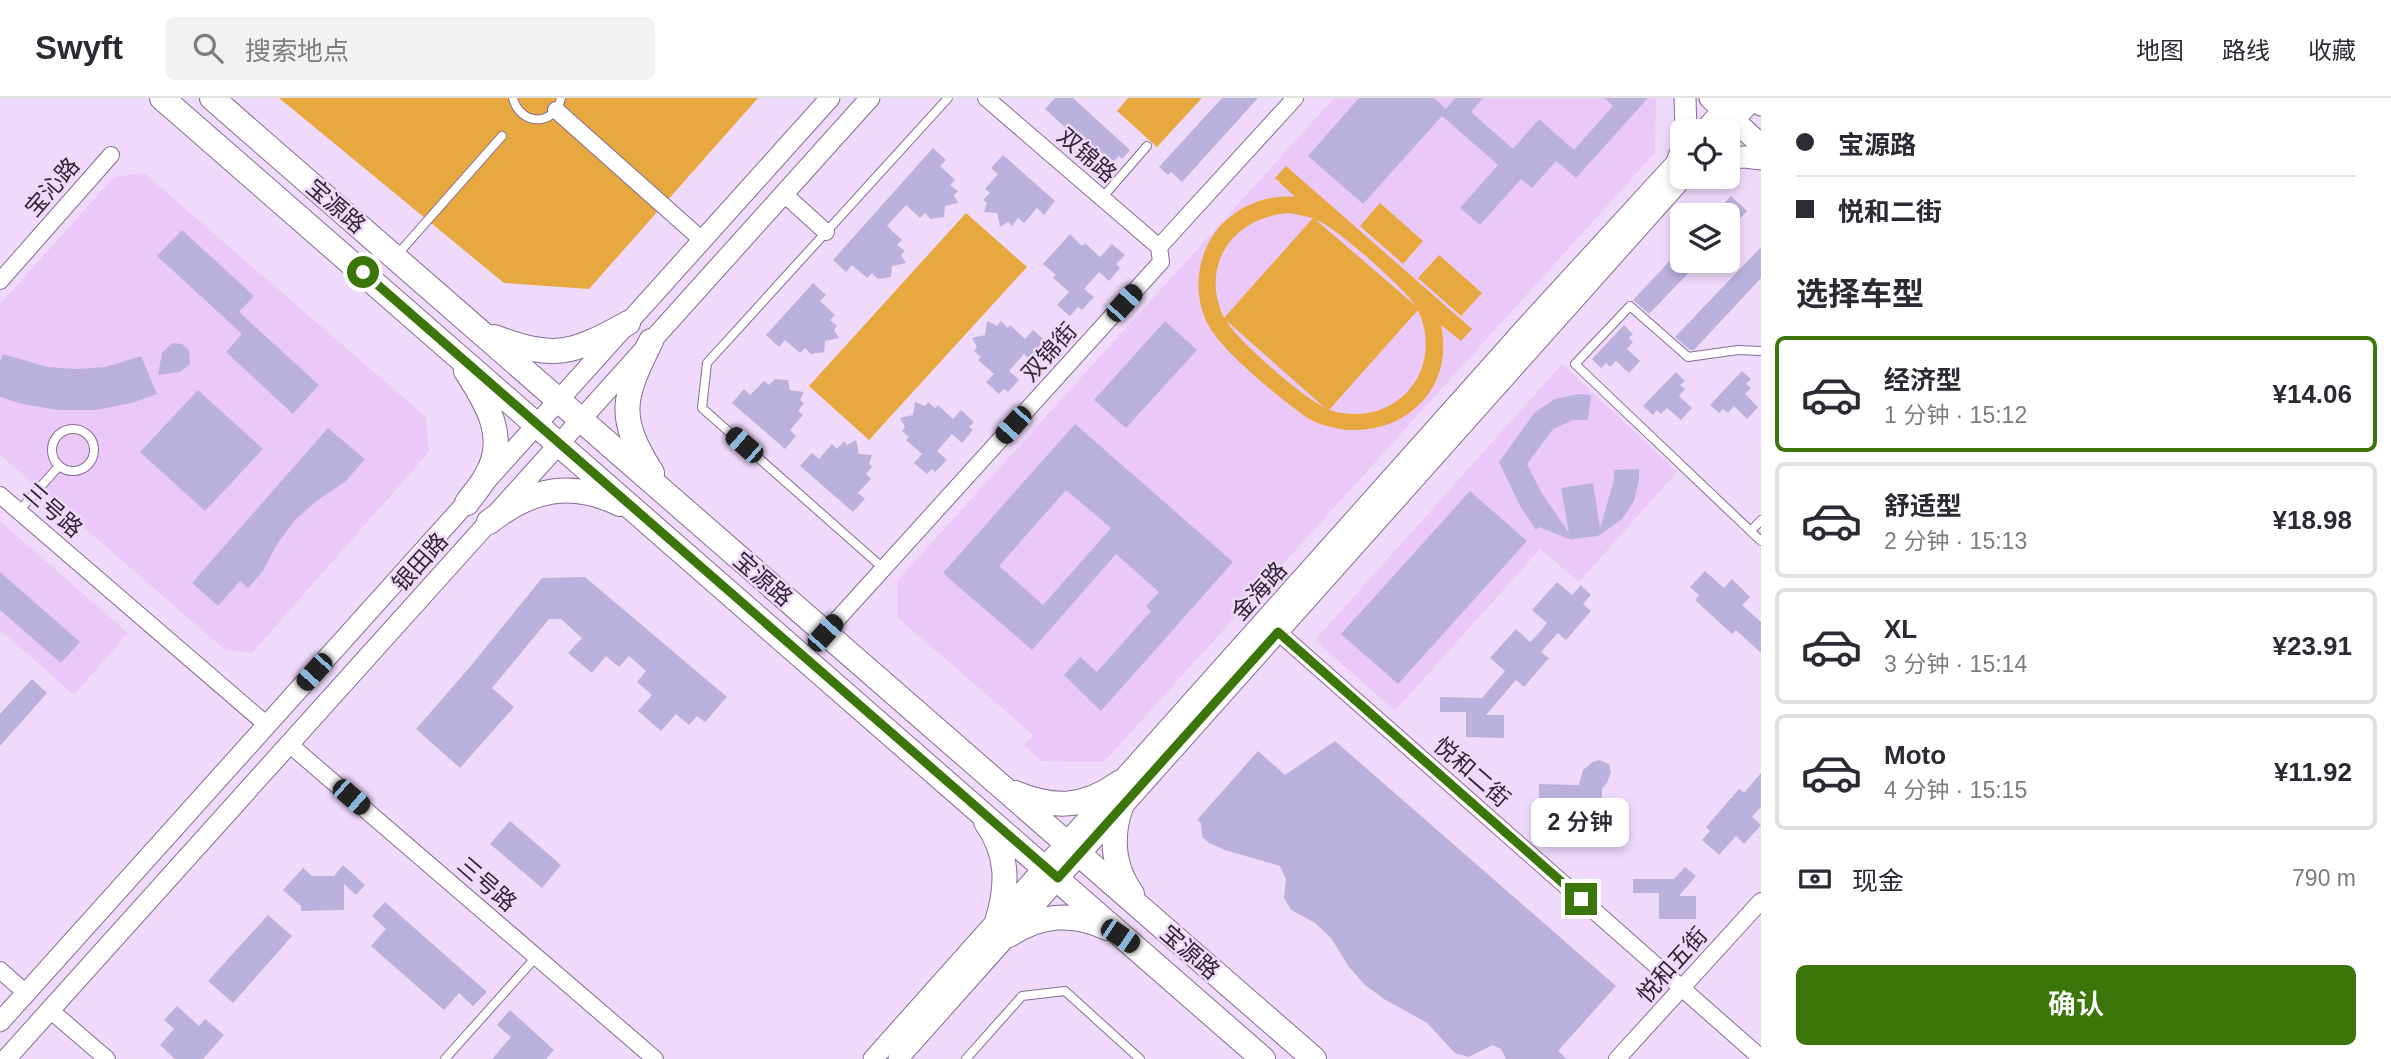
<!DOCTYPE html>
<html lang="zh">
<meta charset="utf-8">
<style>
:root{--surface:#fff;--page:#f2f2f3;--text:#2b2b33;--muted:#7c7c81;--line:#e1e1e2;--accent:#3c760b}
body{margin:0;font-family:Helvetica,"Noto Sans SC",sans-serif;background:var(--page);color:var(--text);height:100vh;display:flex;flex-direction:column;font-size:26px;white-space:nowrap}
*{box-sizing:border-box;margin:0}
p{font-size:23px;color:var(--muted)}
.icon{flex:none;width:38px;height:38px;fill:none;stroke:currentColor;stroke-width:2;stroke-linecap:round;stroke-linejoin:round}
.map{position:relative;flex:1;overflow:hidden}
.side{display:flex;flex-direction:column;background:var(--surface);width:630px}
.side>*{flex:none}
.banner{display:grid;align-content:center;height:154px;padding:0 35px;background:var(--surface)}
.buttons{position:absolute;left:1670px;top:21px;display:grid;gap:14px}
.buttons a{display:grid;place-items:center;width:70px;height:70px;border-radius:10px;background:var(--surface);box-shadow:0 4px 10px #0003;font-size:35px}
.end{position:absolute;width:32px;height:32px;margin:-16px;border:9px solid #3c760b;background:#fff;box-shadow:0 0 0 4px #fff}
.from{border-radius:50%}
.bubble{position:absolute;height:49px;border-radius:10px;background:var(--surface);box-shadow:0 4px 10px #0003;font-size:23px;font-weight:600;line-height:49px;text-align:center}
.car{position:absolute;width:21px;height:42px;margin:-21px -10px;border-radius:9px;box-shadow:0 0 5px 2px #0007;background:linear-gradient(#222 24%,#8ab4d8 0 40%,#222 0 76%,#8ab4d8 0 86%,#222 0)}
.banner b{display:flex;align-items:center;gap:24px;height:66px;font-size:26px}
.banner b+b{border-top:2px solid var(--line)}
.banner i{width:18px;height:18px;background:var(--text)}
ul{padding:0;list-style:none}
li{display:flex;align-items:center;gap:21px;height:116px;margin:0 14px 10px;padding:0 21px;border:4px solid var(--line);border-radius:10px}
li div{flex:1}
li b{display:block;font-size:26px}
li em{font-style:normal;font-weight:600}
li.active{border-color:var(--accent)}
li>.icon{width:63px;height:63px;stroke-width:1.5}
h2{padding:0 35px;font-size:32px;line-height:84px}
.pay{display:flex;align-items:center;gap:18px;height:77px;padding:0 35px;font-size:26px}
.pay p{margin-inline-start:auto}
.action{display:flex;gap:14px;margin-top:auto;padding:14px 35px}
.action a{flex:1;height:80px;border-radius:10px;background:var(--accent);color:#fff;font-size:28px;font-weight:600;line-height:80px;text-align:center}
header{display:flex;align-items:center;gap:42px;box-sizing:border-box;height:98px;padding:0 35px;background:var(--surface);border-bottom:2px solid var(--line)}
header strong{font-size:33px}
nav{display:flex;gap:38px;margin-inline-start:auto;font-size:24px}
.search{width:490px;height:63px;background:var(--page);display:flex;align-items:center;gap:18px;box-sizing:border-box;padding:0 24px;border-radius:10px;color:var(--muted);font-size:26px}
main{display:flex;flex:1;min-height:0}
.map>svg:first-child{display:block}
</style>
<header>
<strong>Swyft</strong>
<div class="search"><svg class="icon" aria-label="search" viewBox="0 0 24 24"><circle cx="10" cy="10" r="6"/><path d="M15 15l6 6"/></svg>搜索地点</div>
<nav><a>地图</a><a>路线</a><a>收藏</a></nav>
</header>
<main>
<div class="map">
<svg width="1761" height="961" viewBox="0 0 1761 961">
<rect width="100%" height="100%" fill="#f0dafb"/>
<path fill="#eac9f9" d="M1334,0H1656L1655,55L1104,664L1041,663L1024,648L1033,637L898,520L897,483Z
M144,75L426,319L429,354L252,555L225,552L0,357V206L114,79Z
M1562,266L1677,374L1579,484L1540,451L1395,613L1315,542Z
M0,423L128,535L74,597L0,532Z"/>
<path fill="#e8a840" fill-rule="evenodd" d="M279,0H758L589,191L504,185Z
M1128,0H1202L1157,49L1117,13Z
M1286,68L1472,231L1461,243L1441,227C1458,307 1377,355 1309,321C1282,302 1226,257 1210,230C1191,198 1196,153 1222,126C1241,107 1268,96 1295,99L1275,80ZM1289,115L1313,120L1224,220C1199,167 1233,119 1289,115ZM1316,122C1334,127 1405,191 1416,208ZM1418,212C1446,274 1394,332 1329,312ZM1227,223L1325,310H1326C1307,303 1232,238 1227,223Z
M1380,105L1423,143L1403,166L1360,128Z
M966,115L1027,169L869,342L809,288Z
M1439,157L1482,195L1461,218L1418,180Z"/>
<path fill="#bbb1dd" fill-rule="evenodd" d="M1055,0H1073L1130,52L1122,61L1119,58L1109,69L1045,11Z
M1222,0H1258L1182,84L1171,74L1168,77L1159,69Z
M1359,0H1434L1446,11L1455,0H1483L1471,14L1513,51L1539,21L1574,52L1613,8L1604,0H1648L1576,80L1556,63L1532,90L1521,81L1480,127L1460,110L1498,67L1442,18L1363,106L1308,58Z
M933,50L946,62L940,68L955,82L950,87L958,93L954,97L958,105L945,108L944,119L931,121L925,115L920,120L906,107L887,128L902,142L897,147L905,153L901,157L906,165L892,168L891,179L878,181L872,175L867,180L852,167L846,174L833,162Z
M1003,57L1055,103L1044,117L1037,110L1024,125L1018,120L1012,128L1008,124L1000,129L997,115L984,114L987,105L983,102L990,95L985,91L998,76L991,70Z
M1731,98L1747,113L1727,134V117H1713Z
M182,132L254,198L239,214L319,287L293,316L226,254L242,236L157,158Z
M1070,136L1082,148L1085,145L1100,159L1112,146L1125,157L1116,166L1120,170L1109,183L1099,174L1084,191L1094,199L1082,212L1078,209L1070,218L1057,207L1069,194L1053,180L1056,177L1043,166Z
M1761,149V180L1694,252H1690L1675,239Z
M1682,150V163H1700L1649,216L1633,202Z
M813,185L826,197L820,203L835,217L830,222L837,228L834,232L839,240L825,243L824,254L811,256L805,250L800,255L785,242L779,249L766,237Z
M987,223L997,228L1001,223L1008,230L1010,227L1025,241L1033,232L1046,243L1041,248L1045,252L1034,265L1024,256L1009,273L1019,282L1008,294L1004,291L999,296L986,284L994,276L978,262L981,259L974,253L977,249L972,240L985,237Z
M1165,223L1197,252L1126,330L1094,302Z
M1624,227L1633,236L1629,240L1633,244L1627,251L1640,263L1629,275L1616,263L1610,269L1606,265L1601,270L1592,261Z
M172,245L182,246L189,252L190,266L180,274L158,277L162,255Z
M3,256L47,269L77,271L106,269L141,258L157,296L132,305L95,312H59L22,306L0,299V264Z
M1742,273L1751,281L1746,286L1751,290L1745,296L1758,309L1747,321L1734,308L1728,315L1723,311L1719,315L1710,307Z
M1676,274L1685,283L1680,287L1685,291L1679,298L1692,310L1681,322L1667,310L1661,316L1657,312L1653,317L1643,308Z
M775,281L788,282L790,292L804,294L800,302L804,305L798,313L803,317L790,332L796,338L785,351L732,305L744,291L750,297L764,283L769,287Z
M198,292L263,351L205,413L140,354Z
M1579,296L1591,297L1588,322H1573L1553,331L1527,366L1541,394L1569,435L1561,390L1593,385L1600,430L1614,382V372L1639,371V382L1634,403L1622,421L1598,438L1572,441L1574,443L1539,429L1536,432L1520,408L1499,364L1535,314L1555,301Z
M915,304L925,308L928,304L935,310L938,307L953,321L961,312L974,324L969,329L973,332L962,345L952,336L937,353L947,362L935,374L932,371L927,376L914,365L922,356L906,342L909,339L902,333L905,329L900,320L913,317Z
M1075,326L1233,464L1101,613L1064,577L1080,559L1097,574L1151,513L1146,508L1159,494L1116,456L1032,552L943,475ZM1066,392L1111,430L1043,507L999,468Z
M328,330L365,361L345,384L319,401L296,421L277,446L263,473L248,490L240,483L218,508L192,485Z
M856,342L859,356L872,357L869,366L872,369L866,376L871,381L858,395L865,401L853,414L800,368L812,355L819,361L832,346L837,351L844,343L847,347Z
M1470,393L1527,443L1398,586L1341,536Z
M1705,473L1724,490L1732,481L1750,499L1742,507L1761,524V555L1736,532L1732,536L1695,502L1699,497L1690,489Z
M0,474L80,544L61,565L0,512Z
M585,479L727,599L705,624L697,618L689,627L676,616L661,633L638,613L652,597L637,584L646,573L629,558L619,569L606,558L592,575L568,555L582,540L561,521H549L492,590L514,609L460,670L416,631L469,570L542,480Z
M1557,484L1572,497L1581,487L1591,497L1583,506L1591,513L1566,542L1558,535L1541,554L1549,560L1524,589L1516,582L1486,617H1504V640L1466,639V614H1440V599L1482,600L1505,573L1490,560L1516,531L1530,544L1539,535L1547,525L1532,512Z
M32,581L47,595L0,648V616Z
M1335,643L1616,888L1558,953L1567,961H1506L1501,951L1493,947L1468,959L1455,955L1427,925L1384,901L1365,887L1349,869L1331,840L1315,825L1291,812L1284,800L1286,781L1280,768L1225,752L1209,745L1202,739L1201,725L1197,722L1258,653L1285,677Z
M1599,662L1609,666L1611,674L1607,685L1602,690V726H1564L1565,701L1539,700V686L1579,687L1583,672L1593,664Z
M1761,675V709L1752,719L1761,727L1744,746L1736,738L1719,757L1702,742L1710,733L1706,729L1739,691L1744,695Z
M510,723L561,767L542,790L490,746Z
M343,767L365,787L356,797L344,786V812L301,813V808L283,792L303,770L312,778H334Z
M1685,769L1696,778L1679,798H1696V821H1659V795H1633V781H1674Z
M385,804L487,894L473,908L459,895L444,912L371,848L386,831L372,818Z
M268,817L292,838L233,905L208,883Z
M177,908L199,928L205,921L224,937L203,961H175L160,947L174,931L164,922Z
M510,912L554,952L546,961H492L511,939L497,927Z"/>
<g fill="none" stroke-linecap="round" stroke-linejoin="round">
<g stroke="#866d91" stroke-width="10">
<path id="service" d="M513,0C520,28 555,29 561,0
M1102,100L1147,48
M397,157L502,38
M1761,253L1738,252L1688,259L1630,208L1575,266L1761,443
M52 352a21 21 0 1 1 42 0a21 21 0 1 1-42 0Z
M19,413L59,368
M1751,433L1761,422
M883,470L702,310L707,265L948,0
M445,961L536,859
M966,961L1022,898L1065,893L1140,961"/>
</g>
<g stroke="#866d91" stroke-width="18">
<path id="minor" d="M986,0L1159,149
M556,12L702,142
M784,96L826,134
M0,183L111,57
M0,397L267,627
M1278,534L1761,960
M825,535L1161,164L1159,149L1295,0
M289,646L655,961
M0,872L26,895
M50,912L107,961
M1617,961L1761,803"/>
</g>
<g stroke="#866d91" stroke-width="21">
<path id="tertiary" d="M1703,33L1733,0
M1725,33L1755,0
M0,924L830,0
M6,961L870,0
M873,961L1528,226L1682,58
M898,961L1684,79"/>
</g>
<g stroke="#866d91" stroke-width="23">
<path id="secondary" d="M1685,0L1686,33
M1710,0L1761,47
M1754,0L1761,7
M1727,60L1745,59L1761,61
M1677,64L1682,50"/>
</g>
<g stroke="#866d91" stroke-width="26">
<path id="primary" d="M162,0L1263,961
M212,0L1314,961
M494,239C555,262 572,256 628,225
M651,243C623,300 616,318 652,375
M466,273C487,305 509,341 486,378C481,388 473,396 467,405
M489,424C531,391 571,382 620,406
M1015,695C1054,711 1084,710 1119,685
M1121,709C1110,740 1113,769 1132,796
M986,724C1009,756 1008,788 997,824
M1009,837C1041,816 1073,814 1107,830"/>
</g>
<use href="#service" stroke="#fff" stroke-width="8"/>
<use href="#minor" stroke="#fff" stroke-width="16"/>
<use href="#tertiary" stroke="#fff" stroke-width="19"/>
<use href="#secondary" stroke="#fff" stroke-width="21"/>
<use href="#primary" stroke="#fff" stroke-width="24"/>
</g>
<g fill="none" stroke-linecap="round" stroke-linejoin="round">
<path stroke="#3c760b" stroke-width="9" d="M363,174L1058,780L1278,534L1581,801"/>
</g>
<g text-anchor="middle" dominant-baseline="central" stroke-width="5" stroke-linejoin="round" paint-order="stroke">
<g font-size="23" fill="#302535" stroke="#f0dafb">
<text transform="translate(1087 57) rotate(41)">双锦路</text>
<text transform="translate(52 89) rotate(-49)">宝沁路</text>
<text transform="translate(336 108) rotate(41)">宝源路</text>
<text transform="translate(1049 254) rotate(-48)">双锦街</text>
<text transform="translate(53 412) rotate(41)">三号路</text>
<text transform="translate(420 464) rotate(-48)">银田路</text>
<text transform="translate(763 481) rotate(41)">宝源路</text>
<text transform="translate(1259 493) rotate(-48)">金海路</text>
<text transform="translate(1472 674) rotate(41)">悦和二街</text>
<text transform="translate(487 786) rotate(41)">三号路</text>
<text transform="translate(1190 854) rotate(41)">宝源路</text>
<text transform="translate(1672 867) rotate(-48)">悦和五街</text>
</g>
</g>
</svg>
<div class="buttons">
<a><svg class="icon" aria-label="locate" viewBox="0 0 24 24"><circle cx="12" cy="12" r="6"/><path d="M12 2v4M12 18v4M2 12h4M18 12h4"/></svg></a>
<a><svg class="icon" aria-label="layers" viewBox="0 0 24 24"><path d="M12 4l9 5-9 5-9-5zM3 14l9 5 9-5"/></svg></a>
</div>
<i class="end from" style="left:363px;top:174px"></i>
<i class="end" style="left:1581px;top:801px"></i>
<div class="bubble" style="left:1531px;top:700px;width:98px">2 分钟</div>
<i class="car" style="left:1124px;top:205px;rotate:42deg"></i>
<i class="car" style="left:1013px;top:327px;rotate:222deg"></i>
<i class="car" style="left:744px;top:347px;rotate:311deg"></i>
<i class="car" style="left:825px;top:535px;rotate:42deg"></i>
<i class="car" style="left:314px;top:574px;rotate:222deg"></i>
<i class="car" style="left:351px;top:699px;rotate:131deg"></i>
<i class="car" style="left:1120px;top:838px;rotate:124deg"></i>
</div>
<section class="side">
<div class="banner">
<b><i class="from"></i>宝源路</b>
<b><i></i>悦和二街</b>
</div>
<h2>选择车型</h2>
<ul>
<li class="active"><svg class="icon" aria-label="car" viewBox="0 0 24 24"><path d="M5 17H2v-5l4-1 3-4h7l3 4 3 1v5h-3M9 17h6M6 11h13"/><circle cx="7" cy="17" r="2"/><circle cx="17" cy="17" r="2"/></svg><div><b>经济型</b><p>1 分钟 · 15:12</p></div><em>¥14.06</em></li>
<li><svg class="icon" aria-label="car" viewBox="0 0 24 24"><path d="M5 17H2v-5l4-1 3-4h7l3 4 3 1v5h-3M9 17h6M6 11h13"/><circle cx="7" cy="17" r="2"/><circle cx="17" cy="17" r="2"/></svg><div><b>舒适型</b><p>2 分钟 · 15:13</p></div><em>¥18.98</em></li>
<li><svg class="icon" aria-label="car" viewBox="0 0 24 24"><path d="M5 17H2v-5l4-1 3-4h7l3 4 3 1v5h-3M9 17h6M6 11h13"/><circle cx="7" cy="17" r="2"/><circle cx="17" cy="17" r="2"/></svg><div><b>XL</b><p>3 分钟 · 15:14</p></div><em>¥23.91</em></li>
<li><svg class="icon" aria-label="car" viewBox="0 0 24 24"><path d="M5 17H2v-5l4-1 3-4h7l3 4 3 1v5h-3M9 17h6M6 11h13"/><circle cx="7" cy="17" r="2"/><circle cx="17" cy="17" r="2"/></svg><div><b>Moto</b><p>4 分钟 · 15:15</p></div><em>¥11.92</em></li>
</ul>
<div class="pay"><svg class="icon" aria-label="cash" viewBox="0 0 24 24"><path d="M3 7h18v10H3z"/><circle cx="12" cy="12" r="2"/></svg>现金<p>790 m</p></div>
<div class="action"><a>确认</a></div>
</section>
</main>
